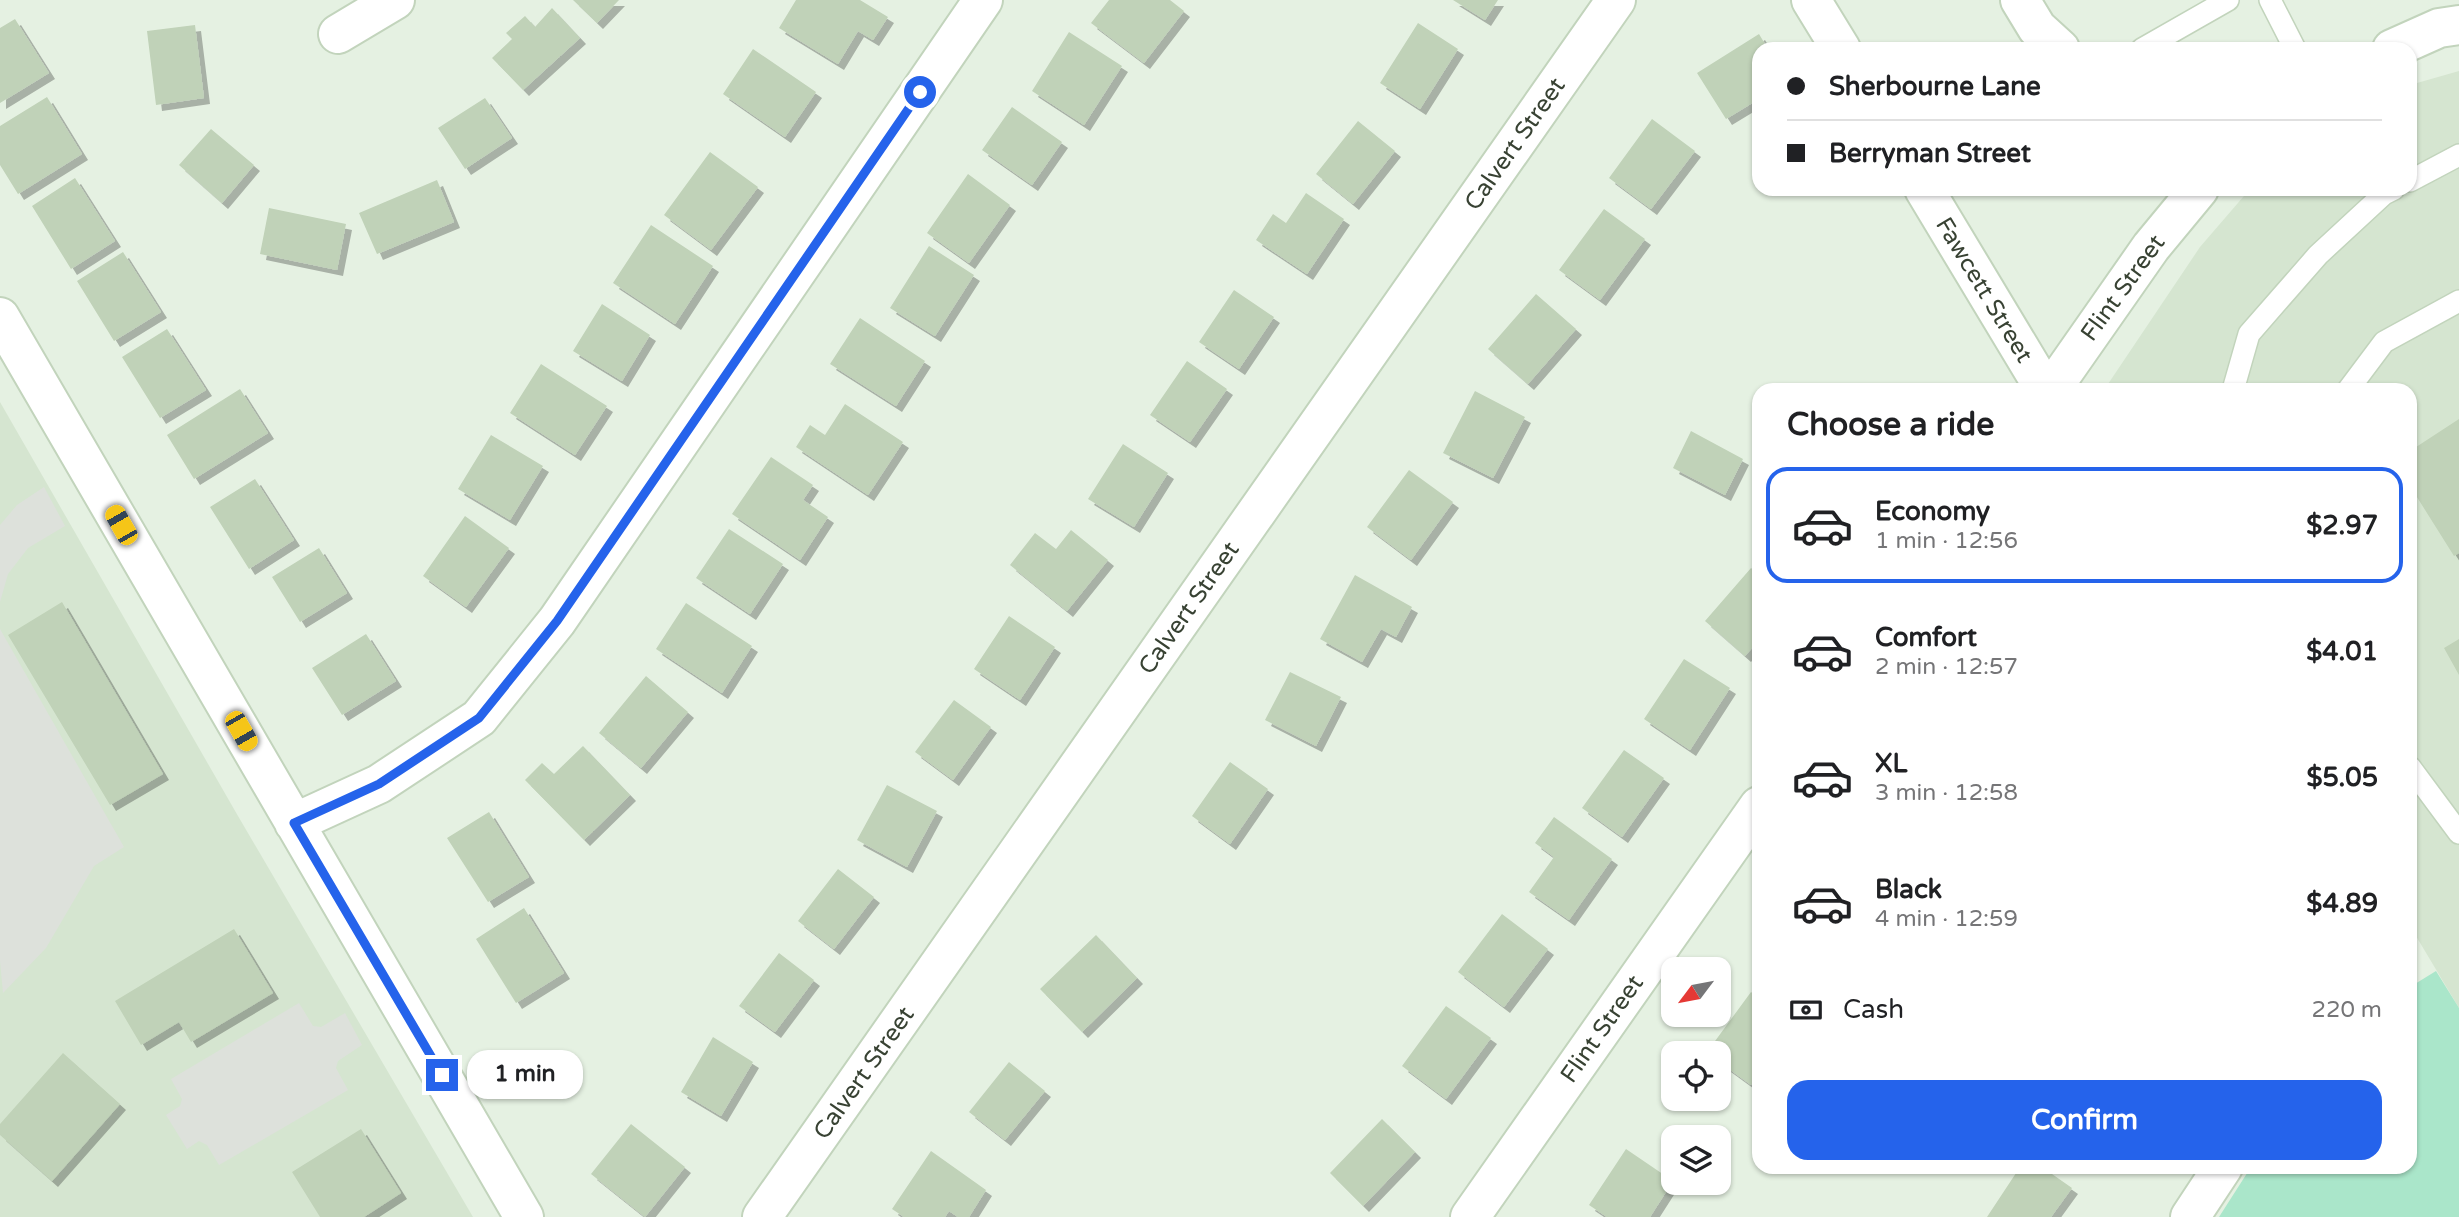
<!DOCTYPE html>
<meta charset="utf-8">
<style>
:root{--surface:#fff;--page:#f6f6f6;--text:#202124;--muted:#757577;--line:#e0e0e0;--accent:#2563eb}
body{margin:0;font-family:"Varela Round",sans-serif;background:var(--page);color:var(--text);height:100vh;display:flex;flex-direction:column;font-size:26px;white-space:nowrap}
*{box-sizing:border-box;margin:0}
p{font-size:23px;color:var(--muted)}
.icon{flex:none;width:38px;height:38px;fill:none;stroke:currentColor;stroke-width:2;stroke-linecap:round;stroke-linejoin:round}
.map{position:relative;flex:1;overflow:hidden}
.sheet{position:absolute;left:1752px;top:383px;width:665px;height:791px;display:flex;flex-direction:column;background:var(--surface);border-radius:21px;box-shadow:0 2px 5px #0004}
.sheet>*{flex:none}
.top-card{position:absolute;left:1752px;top:42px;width:665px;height:154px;border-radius:21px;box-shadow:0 2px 5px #0004;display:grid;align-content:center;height:154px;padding:0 35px;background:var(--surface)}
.needle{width:46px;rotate:238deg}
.controls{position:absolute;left:1661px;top:957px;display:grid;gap:14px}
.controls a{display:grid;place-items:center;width:70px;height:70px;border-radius:14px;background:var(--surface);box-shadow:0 2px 5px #0004;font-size:35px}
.end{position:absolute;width:32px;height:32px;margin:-16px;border:9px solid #2563eb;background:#fff;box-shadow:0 0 0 4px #fff}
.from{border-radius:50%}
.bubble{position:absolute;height:49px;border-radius:21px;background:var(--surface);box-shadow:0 2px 5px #0004;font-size:23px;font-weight:800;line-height:49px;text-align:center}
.car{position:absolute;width:21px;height:42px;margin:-21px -10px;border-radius:9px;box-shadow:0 0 5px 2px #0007;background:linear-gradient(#f5c518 24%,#345 0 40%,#f5c518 0 76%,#345 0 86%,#f5c518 0)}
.top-card b{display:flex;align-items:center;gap:24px;height:66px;font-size:26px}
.top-card b+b{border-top:2px solid var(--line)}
.top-card i{width:18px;height:18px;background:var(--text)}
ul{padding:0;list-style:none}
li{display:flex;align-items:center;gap:21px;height:116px;margin:0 14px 10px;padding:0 21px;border:4px solid transparent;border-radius:21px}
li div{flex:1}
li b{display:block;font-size:26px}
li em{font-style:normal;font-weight:800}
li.current{border-color:var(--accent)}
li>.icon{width:63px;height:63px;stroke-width:1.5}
h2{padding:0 35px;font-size:32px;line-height:84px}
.pay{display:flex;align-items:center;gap:18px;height:77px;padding:0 35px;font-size:26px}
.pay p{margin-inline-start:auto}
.action{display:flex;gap:14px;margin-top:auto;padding:14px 35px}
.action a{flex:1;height:80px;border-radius:21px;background:var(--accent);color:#fff;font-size:28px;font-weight:800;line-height:80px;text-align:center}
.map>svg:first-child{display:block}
</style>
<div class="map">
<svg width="2459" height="1217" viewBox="0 0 2459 1217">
<defs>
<filter id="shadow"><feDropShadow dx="6" dy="6" stdDeviation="0" flood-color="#0004"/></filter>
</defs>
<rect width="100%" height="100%" fill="#e5f1e2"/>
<path fill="#d5e5d0" d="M2459,71V1008L2410,926V390H2104L2200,247L2250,189H2410V85Z
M0,402L238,816L473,1217H0Z"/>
<path fill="#aae6ca" d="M2436,971L2459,1008V1217H2219L2251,1167H2410V987Z"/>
<path fill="#dde1db" d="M44,487L65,526L28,548L8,574L0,602V525L17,505Z
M0,629L124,847L94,866L46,948L3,993L0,961Z
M299,1003L313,1026L321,1027L345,1013L362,1045L338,1061L336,1068L348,1090L219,1165L207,1145L199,1141L187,1149L166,1115L180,1106L182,1099L171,1079Z"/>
<path fill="#c0d2b8" filter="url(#shadow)" d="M573,0H619L597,23Z
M796,0H860L888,17L873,40L858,31L838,64L779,28Z
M1109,0H1170L1184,11L1144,63L1091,23Z
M1453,0H1498L1485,20Z
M552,8L580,38L523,90L492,58L512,39L506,33L525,16L535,27Z
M15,19L49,73L0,103V28Z
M1418,23L1458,49L1420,109L1380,83Z
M195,25L204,98L156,105L147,31Z
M1069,32L1122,66L1084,125L1032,91Z
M1759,34L1768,49H1759V99L1726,119L1697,73Z
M753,49L816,92L785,137L723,94Z
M47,97L82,154L18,194L0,165V126Z
M485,98L512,138L465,169L438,128Z
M1012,107L1062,142L1032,185L982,150Z
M1652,119L1695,151L1651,209L1609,178Z
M1358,121L1395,151L1353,204L1316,174Z
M211,129L254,165L222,203L179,165Z
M710,152L758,187L711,250L664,215Z
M968,174L1010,205L969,263L927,233Z
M75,178L115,241L71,269L32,206Z
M437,180L454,222L377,254L359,213Z
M1306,193L1344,219L1307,274L1256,240L1273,214L1286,223Z
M269,208L346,224L337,270L260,254Z
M1604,209L1645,239L1600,300L1559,270Z
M651,225L713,266L675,324L613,283Z
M929,246L974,275L935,336L890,308Z
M123,252L161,312L114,341L77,281Z
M1234,290L1274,317L1239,369L1199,342Z
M1536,294L1576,329L1528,384L1488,349Z
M602,304L650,335L622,381L573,351Z
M860,318L925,361L896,406L830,364Z
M167,329L206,390L160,418L122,357Z
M1187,361L1227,389L1190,442L1150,415Z
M541,364L607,406L575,455L510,413Z
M240,389L268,433L194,479L167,435Z
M1475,391L1525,417L1493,478L1443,453Z
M845,404L903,442L868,495L796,447L810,425L825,435Z
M2459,419V553L2454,556L2410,486V451Z
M1691,431L1743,459L1725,495L1673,468Z
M491,435L543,466L510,520L458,489Z
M1123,444L1168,473L1134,527L1088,499Z
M771,457L813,485L803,500L828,517L800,560L732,514Z
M1409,470L1453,502L1411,560L1367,527Z
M255,479L294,540L249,569L210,507Z
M465,516L509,548L466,607L423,576Z
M729,529L783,564L750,614L696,578Z
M1071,530L1108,560L1067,611L1010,565L1035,533L1056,549Z
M319,548L347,593L300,622L272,577Z
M1751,568L1759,574V640L1745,656L1705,621Z
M1355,575L1412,607L1396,637L1381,629L1362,662L1320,639Z
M62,602L163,774L110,805L8,635Z
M686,603L752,646L722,693L656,649Z
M1009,616L1055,647L1020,700L974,669Z
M366,634L396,681L342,715L312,668Z
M2459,639V675L2444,648Z
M1684,659L1730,688L1690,750L1644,719Z
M1290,672L1341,697L1316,746L1265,720Z
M646,676L688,712L641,768L599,733Z
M954,700L991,727L953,780L915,752Z
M583,746L630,795L584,840L525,780L542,763L554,774Z
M1624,750L1664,778L1622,837L1582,808Z
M1230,762L1268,789L1230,844L1192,816Z
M887,785L937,811L907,867L857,840Z
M489,812L529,877L488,902L447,838Z
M1554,817L1612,859L1569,920L1529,892L1554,857L1535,843Z
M838,869L874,897L834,949L798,921Z
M524,908L564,973L516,1003L476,939Z
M1502,914L1548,949L1504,1007L1458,972Z
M234,929L273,993L191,1042L179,1022L141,1045L115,1001Z
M1096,935L1137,978L1082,1032L1040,989Z
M779,953L814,980L775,1032L739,1006Z
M1751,992L1759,998V1075L1751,1085L1718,1061V1054L1707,1052Z
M1446,1006L1491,1038L1446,1099L1402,1066Z
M713,1037L753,1062L721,1116L681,1092Z
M63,1053L120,1104L52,1181L0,1135V1124Z
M1009,1062L1045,1091L1005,1140L969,1112Z
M1382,1119L1415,1152L1363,1206L1330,1173Z
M631,1124L685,1167L645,1217L591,1174Z
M361,1129L401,1193L364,1217H320L292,1172Z
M1626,1149L1673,1181L1650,1217H1607L1589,1205Z
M931,1151L986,1190L969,1217H958L949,1211L945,1217H904L892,1209Z
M2020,1167H2042L2072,1188L2051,1217H1987Z"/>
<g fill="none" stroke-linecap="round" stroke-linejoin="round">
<g stroke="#c2d4bc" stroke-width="24">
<path id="lane" d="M2270,0L2295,49
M2142,49L2228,0
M2410,181L2459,155
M2233,390L2249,334L2318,255L2384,194L2394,189
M2348,390L2384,342L2459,301
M2410,767L2459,833"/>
</g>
<g stroke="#c2d4bc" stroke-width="42">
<path id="street" d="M1811,0L1841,49
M2020,0L2037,28L2060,49
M338,34L395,0
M2392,49L2439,28L2459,25
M1924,189L2045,390
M0,317L524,1217
M2051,390L2151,247L2199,189
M294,823L379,784L479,718L557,621L983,0
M762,1217L1616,0
M1470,1217L1759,806
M2190,1217L2223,1167"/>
</g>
<use href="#lane" stroke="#fff" stroke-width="21"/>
<use href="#street" stroke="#fff" stroke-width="38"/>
</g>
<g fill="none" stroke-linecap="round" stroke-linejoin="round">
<path stroke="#2563eb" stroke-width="9" d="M442,1075L294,823L379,784L479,718L557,621L920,92"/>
</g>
<g text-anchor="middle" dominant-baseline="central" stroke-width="7" stroke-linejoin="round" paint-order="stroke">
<g font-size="24" fill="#384233" stroke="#fff">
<text transform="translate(1515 144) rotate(-55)">Calvert Street</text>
<text transform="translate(2123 288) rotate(-54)">Flint Street</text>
<text transform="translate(1984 290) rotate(59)">Fawcett Street</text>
<text transform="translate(1189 608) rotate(-55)">Calvert Street</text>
<text transform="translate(1602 1029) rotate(-55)">Flint Street</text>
<text transform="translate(864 1073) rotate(-55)">Calvert Street</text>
</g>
</g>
</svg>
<div class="controls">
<a><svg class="needle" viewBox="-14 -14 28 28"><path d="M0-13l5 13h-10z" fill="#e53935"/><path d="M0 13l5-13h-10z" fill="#757577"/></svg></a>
<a><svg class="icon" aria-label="locate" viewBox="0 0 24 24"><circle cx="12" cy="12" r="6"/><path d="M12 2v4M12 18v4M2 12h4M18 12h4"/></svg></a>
<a><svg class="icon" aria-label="layers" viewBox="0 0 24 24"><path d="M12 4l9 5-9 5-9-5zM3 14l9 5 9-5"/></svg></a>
</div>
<i class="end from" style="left:920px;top:92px"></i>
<i class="end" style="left:442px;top:1075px"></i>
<div class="bubble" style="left:467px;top:1050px;width:116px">1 min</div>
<i class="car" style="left:121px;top:525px;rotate:330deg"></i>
<i class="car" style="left:241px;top:731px;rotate:150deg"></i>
<div class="top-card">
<b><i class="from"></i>Sherbourne Lane</b>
<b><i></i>Berryman Street</b>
</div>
<section class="sheet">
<h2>Choose a ride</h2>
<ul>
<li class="current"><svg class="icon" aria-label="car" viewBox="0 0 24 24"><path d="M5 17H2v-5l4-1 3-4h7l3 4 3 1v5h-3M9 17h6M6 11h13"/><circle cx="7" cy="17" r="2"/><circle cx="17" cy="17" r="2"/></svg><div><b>Economy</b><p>1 min · 12:56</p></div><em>$2.97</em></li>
<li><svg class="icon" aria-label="car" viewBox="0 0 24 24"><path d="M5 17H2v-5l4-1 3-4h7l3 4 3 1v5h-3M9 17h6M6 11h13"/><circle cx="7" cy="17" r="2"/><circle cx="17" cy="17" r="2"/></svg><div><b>Comfort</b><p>2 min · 12:57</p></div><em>$4.01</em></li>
<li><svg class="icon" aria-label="car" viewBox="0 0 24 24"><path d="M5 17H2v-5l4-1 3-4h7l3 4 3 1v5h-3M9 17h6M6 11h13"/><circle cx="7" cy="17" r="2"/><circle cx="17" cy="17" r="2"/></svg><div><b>XL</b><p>3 min · 12:58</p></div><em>$5.05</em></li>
<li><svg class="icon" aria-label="car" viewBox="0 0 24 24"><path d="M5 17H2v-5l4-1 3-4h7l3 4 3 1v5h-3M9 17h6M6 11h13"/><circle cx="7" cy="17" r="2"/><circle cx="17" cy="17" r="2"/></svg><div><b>Black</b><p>4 min · 12:59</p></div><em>$4.89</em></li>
</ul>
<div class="pay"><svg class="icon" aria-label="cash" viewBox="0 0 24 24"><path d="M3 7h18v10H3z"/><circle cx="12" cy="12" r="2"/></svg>Cash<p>220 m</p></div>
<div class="action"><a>Confirm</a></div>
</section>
</div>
